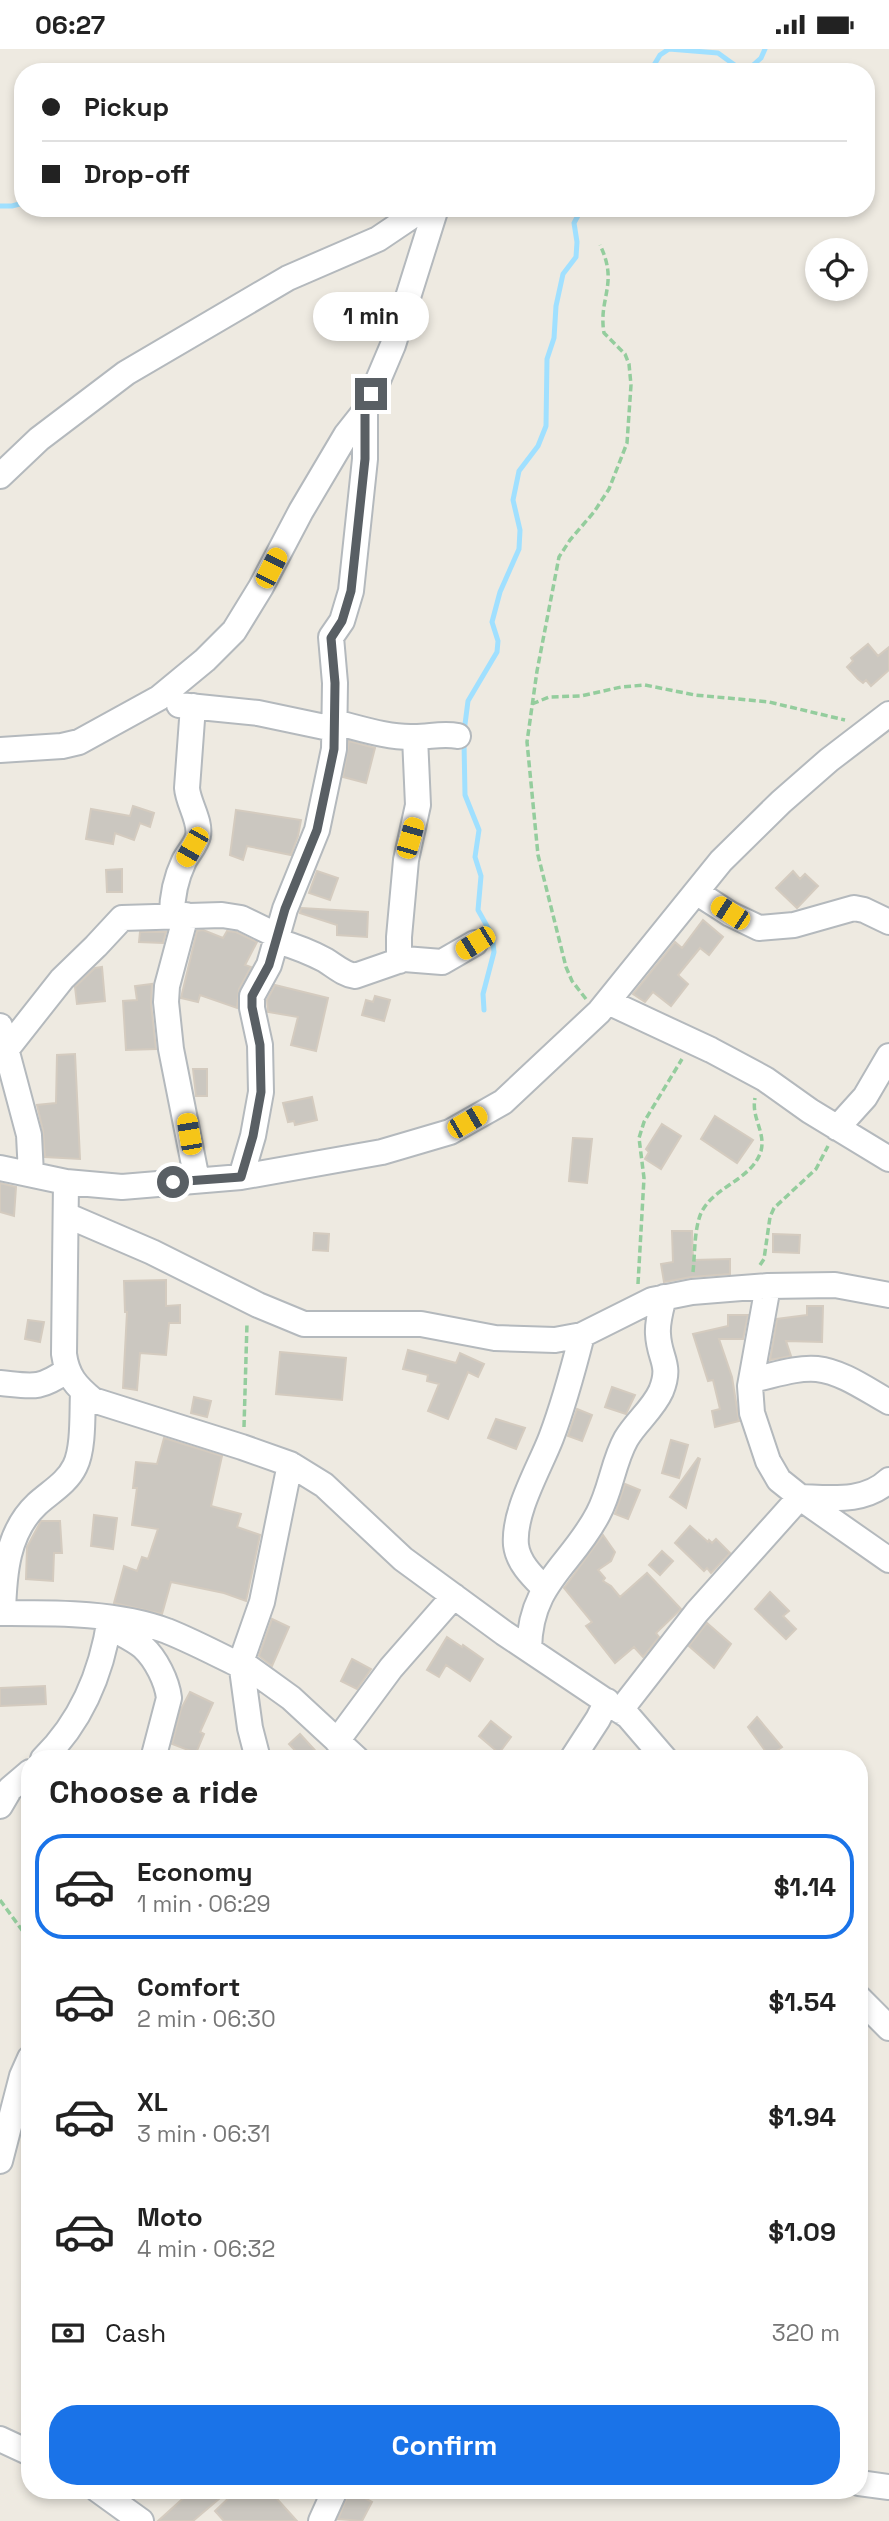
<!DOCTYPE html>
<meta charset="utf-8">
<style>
:root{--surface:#fff;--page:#f6f6f6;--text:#222;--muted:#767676;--line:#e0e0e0;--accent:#1a73e8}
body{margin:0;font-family:"Space Grotesk",sans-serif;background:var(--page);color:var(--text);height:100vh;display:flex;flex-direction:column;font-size:26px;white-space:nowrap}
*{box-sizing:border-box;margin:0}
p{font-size:23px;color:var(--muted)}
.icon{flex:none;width:38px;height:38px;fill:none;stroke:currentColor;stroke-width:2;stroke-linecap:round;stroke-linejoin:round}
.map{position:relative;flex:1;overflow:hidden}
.details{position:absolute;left:21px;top:1701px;width:847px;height:749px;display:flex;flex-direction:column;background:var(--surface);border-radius:28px;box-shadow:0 4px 10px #0003}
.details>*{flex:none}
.hud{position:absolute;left:14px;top:14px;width:861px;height:154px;border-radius:28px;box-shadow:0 4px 10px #0003;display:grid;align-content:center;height:154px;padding:0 28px;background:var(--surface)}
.fabs{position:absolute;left:805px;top:189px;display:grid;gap:14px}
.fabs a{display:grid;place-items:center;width:63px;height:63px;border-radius:50%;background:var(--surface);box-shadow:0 4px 10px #0003;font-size:35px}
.end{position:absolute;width:32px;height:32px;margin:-16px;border:9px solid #595f64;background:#fff;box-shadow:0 0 0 4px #fff}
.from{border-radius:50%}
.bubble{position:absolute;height:49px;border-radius:24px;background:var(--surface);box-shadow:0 4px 10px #0003;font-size:23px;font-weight:700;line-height:49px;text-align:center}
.car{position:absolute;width:21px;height:42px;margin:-21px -10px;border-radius:9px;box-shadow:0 0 5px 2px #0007;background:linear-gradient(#f5c518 24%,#345 0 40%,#f5c518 0 76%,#345 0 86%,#f5c518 0)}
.hud b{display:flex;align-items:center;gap:24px;height:66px;font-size:26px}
.hud b+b{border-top:2px solid var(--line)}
.hud i{width:18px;height:18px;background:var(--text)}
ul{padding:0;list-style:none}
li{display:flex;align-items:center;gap:21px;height:105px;margin:0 14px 10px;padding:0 14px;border:4px solid transparent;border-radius:28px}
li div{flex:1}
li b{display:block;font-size:26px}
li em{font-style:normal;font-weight:700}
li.selected{border-color:var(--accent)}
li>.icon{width:63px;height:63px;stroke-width:1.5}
h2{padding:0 28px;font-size:32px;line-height:84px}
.pay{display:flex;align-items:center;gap:18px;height:77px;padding:0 28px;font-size:26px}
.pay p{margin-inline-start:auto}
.action{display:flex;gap:14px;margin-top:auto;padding:14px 28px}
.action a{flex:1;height:80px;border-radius:28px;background:var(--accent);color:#fff;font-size:28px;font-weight:700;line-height:80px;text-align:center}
.status{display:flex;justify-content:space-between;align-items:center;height:49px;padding:0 35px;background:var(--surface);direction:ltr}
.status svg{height:19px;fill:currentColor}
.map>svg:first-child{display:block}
</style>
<div class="status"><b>06:27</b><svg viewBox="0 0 49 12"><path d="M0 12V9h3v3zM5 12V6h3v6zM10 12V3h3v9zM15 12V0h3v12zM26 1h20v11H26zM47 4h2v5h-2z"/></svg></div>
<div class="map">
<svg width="889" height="2472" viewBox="0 0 889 2472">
<rect width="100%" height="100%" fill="#eeeae1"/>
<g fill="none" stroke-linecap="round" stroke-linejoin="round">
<path stroke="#a0e0ff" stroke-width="5" d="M659,23L654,16L660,6L669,0L718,4L736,17L751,18L761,9L765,0
M0,157H12L23,154
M251,159H270
M464,683L468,652L497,603L498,592L492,573L500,543L519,500L520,481L513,451L519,422L538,397L546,377L547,310L554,289L556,257L563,225L576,208L577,193L574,174L582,159
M464,693L465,746L479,781L475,808L481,827L478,861L492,886L494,903L483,945L484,961"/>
</g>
<path fill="#cbc7c0" stroke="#d4cbbf" stroke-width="2" d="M868,595L878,607L889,598V621L871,637L866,631L863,634L858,630L847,618L853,612L851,609Z
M349,692L375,699L366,734L343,728Z
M133,757L154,764L150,778L140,774L134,791L115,784L113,795L86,790L91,760L130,767Z
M236,761L301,771L298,787L291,806L247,797L243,811L230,806Z
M122,820V843H107L106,821Z
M317,822L338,829L330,851L309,844Z
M793,822L800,830L805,825L818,837L797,859L776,839Z
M301,859L368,863L367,888L337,886V876L300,864Z
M703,871L723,888L709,906L700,899L678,926L688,935L671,957L653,943L645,953L633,945L675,893L682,899Z
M203,881L223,889L227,882L236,883L257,893L245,916L251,918L239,940L237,959L200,946L198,953L181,949L197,882Z
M140,883H166L163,894L139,893Z
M102,918L105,952L77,955L75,938L95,919Z
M152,935L151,955L156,1000L126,1001L123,952L137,951L135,937Z
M275,936L328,949L316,1002L291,996L298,968L268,963L267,951Z
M375,947L390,951L384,972L362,966L366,951L373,953Z
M75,1005L80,1110L45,1108L43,1082L37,1056L56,1054L57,1006Z
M193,1020H207V1047H196Z
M312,1048L317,1071L295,1076L294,1072L288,1073L283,1054Z
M715,1067L753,1091L737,1114L701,1090Z
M662,1075L681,1087L661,1120L645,1110L649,1103L646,1100Z
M573,1089L592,1090L587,1134L569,1132Z
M0,1134L16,1138L14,1167L0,1163Z
M672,1182H692L693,1211L730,1210V1225L691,1228L664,1233L661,1215L673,1213Z
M314,1184L329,1185L328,1202L313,1201Z
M773,1185L800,1186L799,1204L773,1203Z
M166,1231V1257L180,1256V1274H169L166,1306L140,1304L137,1341L123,1339L127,1263H125L124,1232Z
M807,1257H823L822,1293L786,1292L791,1307L770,1311L777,1270L807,1266Z
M728,1266H748L743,1290H719L732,1328L739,1372L715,1378L712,1362L720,1360L713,1331L708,1332L693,1285L728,1277Z
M28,1271L44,1273L40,1293L25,1290Z
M408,1301L456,1314L460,1304L484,1315L478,1328L468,1323L448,1370L428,1362L439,1335L427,1332L428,1326L403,1320Z
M280,1303L346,1309L342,1351L276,1345Z
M612,1338L635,1346L626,1365L605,1358Z
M194,1348L211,1352L207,1368L191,1364Z
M577,1360L592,1366L582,1392L568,1387Z
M496,1370L525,1379L516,1400L488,1389Z
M164,1389L222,1407L211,1457L241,1465L237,1478L260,1486L246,1552L224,1544L171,1533L162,1565L114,1554L124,1517L137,1522L142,1508L148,1510L158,1480L132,1476L137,1439H133L136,1413L157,1415Z
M671,1391L688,1396L679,1429L662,1424Z
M698,1409L700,1410L686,1459L670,1448Z
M625,1435L640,1441L628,1470L615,1465Z
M94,1466L117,1469L113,1500L91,1497Z
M41,1472H60L62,1504H54L53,1532L26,1530L27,1498Z
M690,1477L708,1493L709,1491L712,1494L716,1490L730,1504L711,1524L707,1519L704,1522L675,1494Z
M603,1486L615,1503L611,1512L598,1521L605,1529L603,1532L611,1537L620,1548L647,1524L681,1560L656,1584L659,1588L643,1608L634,1598L615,1614L586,1577L592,1573L564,1539Z
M662,1502L673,1512L660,1526L649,1516Z
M770,1543L789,1562L783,1567L796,1580L786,1590L755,1560Z
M272,1570L289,1578L272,1617L259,1607Z
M707,1574L731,1595L714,1619L689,1597Z
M447,1588L462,1598L463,1596L483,1610L470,1632L446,1616L439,1628L427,1621Z
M352,1610L371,1620L357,1640L341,1632Z
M45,1637L46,1655L0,1657V1639Z
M190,1643L213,1654L200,1683L204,1685L196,1704L172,1695L181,1660Z
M757,1668L782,1698L769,1707L748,1678Z
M491,1672L511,1688L499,1704L479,1687Z
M300,1685L323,1710H303L289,1695Z
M202,2441H211L219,2450L193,2472H158L188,2445L192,2449Z
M237,2441H269L297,2472H224L215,2462Z
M350,2441L372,2453L362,2472L338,2470Z"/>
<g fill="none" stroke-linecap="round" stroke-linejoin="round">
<g stroke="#b4b9bd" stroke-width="28">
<path id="minor" d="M0,427L39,390L126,324L288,229L378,190L424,159
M179,656L258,664L334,680
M334,673C359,679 388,689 414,688C430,688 442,684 458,687
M0,701L62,697L79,693L159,649L205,611L234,582L261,538L301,462L346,386L365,362
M696,843L730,865L759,879L794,876L854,859L864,861L889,873
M172,866C172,847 176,829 184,812C188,804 196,796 198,787C201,772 188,754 187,739L193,657
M186,866L167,937L166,953L171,1000L197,1131
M277,892C294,897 310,903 325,911C335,917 343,925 355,927L404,910L442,913L475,894
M399,912V888L406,811L418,756L415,688
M608,953L711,1001L765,1030L810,1062L889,1110
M0,977L29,1086L31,1125
M6,1001L62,930L96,897L122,869L222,866L241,869L278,887
M837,1079L865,1048L889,1007
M0,1119L66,1133L122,1138L241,1128L382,1103L450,1083L503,1053L599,963L721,812L781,753L829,711L889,665
M241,1128L253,1087L261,1043L260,996L252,959V947L269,916L285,860L317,781L334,700L335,634L331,588L342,572L351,542L365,410V362L393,296L436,159
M66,1133L64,1305C67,1327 76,1337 93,1351L242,1398L290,1415L324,1436L403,1510L504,1584L628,1667L665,1710
M66,1166L152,1203L258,1256L304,1275H421L495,1289L555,1291L582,1286L652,1251L692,1243L768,1237L835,1236L889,1246
M768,1237L750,1337L752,1364L768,1412L779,1431L809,1455L889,1511
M751,1331C772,1327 796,1318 817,1320C843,1323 867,1341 889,1353
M0,1334C32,1337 39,1341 66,1322
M545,1540C533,1528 518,1514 516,1496C513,1463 539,1420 551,1389C564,1355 573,1321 582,1286
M0,1564C54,1564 116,1563 167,1582C192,1592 217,1605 241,1617
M3,1564C4,1525 7,1483 37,1455C50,1443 67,1434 75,1417C84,1399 82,1364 83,1343
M109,1577C119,1584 134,1590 143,1598C156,1610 167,1632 169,1649L153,1710
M529,1600C530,1533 571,1517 598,1465C611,1441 613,1413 626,1390C636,1373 653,1360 661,1342C672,1315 659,1310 658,1285C657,1273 661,1260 664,1248
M241,1613L291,1649L357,1710
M620,1662L697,1563L800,1448C831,1449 865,1454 889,1431
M337,1692L391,1619L454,1547
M43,1710C83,1671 102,1623 110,1569
M258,1710L250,1679L241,1613L262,1553L290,1415
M572,1710L598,1670L607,1652
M0,1757L10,1740L30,1723
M859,1949L889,1979
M0,2112L22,2027L30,2009
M0,2390L30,2404
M859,2434L889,2438
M98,2441L141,2472
M321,2472L335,2441"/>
</g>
<path stroke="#94cd9d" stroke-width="3.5" stroke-dasharray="7 3.5" stroke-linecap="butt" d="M532,655L549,648L581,647L621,638L645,636L695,646L769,653L845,671
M586,950L572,932L566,918L538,806L527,693L537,622L559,508L570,491L594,463L609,440L627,394L631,336L629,315L625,305L604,284C598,249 619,235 600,196
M760,1216L764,1210L770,1168L774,1159L816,1120L828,1097
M693,1223C695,1205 694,1181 701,1164C714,1137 752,1131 761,1102C766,1083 751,1069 755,1049
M638,1235L644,1129L639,1089L644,1073L682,1010
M244,1378L247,1274
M0,1851L30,1892"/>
<use href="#minor" stroke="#fff" stroke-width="24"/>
</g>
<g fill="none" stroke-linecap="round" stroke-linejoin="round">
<path stroke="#595f64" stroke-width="9" d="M173,1133L241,1128L253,1087L261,1043L260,996L252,958V947L269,916L285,860L317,781L334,700L335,634L331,589L342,572L351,542L365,410V362L371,345"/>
</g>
</svg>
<div class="fabs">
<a><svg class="icon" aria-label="locate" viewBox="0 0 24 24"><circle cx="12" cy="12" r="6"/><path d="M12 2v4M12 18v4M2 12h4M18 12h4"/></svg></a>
</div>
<i class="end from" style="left:173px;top:1133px"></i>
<i class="end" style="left:371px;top:345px"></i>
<div class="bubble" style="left:313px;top:243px;width:116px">1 min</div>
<i class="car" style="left:271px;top:519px;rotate:27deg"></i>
<i class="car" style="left:410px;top:789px;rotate:16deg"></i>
<i class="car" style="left:192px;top:798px;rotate:210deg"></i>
<i class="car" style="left:730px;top:864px;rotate:303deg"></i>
<i class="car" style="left:475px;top:894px;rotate:238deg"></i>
<i class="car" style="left:467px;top:1073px;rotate:60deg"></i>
<i class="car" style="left:189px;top:1085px;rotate:350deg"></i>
<div class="hud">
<b><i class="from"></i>Pickup</b>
<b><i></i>Drop-off</b>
</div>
<section class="details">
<h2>Choose a ride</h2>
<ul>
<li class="selected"><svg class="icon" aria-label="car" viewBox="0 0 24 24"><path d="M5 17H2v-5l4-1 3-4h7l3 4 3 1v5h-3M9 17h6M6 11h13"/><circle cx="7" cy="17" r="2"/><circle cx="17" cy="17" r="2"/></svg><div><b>Economy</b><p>1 min · 06:29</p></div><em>$1.14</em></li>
<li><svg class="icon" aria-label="car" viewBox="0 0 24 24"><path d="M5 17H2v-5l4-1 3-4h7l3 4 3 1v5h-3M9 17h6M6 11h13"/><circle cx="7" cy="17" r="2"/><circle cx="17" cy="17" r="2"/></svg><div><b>Comfort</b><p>2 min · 06:30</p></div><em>$1.54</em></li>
<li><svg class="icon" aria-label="car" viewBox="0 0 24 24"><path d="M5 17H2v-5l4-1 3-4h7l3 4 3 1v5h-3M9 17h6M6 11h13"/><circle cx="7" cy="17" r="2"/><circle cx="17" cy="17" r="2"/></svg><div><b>XL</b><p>3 min · 06:31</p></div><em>$1.94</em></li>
<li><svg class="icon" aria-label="car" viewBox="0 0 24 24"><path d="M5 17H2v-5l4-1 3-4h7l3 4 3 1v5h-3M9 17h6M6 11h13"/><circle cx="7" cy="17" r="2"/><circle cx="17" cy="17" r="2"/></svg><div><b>Moto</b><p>4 min · 06:32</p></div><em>$1.09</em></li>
</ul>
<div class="pay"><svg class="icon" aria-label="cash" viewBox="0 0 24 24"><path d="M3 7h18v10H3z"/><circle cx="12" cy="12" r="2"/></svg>Cash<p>320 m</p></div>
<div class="action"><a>Confirm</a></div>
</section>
</div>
